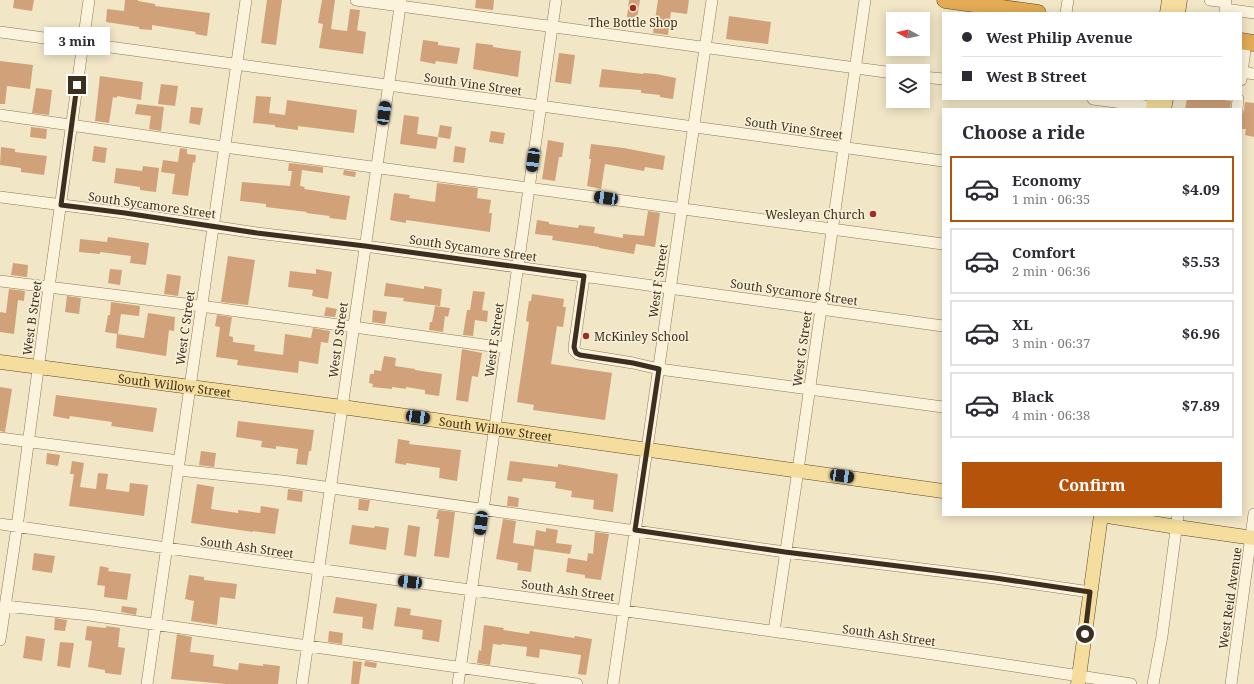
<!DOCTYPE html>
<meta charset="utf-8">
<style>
:root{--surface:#fff;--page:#f2f2f3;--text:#2b2b33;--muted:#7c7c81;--line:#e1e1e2;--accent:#b45309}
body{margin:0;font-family:"Noto Serif",serif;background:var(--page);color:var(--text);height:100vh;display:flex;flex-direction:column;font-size:15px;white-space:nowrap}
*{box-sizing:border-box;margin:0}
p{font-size:13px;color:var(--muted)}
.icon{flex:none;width:22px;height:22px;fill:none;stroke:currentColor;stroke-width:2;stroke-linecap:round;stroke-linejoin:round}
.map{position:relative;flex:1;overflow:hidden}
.sheet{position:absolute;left:942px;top:108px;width:300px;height:408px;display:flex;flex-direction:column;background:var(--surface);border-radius:0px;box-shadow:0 2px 10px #0003}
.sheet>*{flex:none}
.top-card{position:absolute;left:942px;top:12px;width:300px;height:88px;border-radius:0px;box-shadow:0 2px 10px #0003;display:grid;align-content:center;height:88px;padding:0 20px;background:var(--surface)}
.needle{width:26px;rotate:278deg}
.fabs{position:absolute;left:886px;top:12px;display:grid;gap:8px}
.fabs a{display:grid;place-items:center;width:44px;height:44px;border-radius:0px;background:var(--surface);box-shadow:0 2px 10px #0003;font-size:20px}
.end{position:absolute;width:18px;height:18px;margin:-9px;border:5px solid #3d2f1f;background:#fff;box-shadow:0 0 0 2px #fff}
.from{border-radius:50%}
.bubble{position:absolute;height:28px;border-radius:0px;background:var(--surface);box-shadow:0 2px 10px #0003;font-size:13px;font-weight:700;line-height:28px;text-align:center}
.car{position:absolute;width:12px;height:24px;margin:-12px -6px;border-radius:5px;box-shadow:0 0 3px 1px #0007;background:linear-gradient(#222 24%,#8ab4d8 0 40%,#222 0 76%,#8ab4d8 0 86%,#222 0)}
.top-card b{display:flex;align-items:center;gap:14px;height:38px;font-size:15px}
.top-card b+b{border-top:1px solid var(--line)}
.top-card i{width:10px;height:10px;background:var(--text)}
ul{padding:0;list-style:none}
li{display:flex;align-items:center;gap:12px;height:66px;margin:0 8px 6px;padding:0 12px;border:2px solid var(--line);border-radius:0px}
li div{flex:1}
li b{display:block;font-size:15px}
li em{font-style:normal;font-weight:700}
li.selected{border-color:var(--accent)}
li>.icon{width:36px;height:36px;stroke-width:1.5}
h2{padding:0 20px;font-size:18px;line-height:48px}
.primary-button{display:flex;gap:8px;margin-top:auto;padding:8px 20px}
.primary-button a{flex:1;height:46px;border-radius:0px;background:var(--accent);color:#fff;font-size:16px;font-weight:700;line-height:46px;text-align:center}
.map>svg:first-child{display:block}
</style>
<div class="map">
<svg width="1254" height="684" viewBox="0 0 1254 684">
<rect width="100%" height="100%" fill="#f1e6c6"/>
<path fill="#d1a27a" d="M14,0H34L32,11L13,8Z
M125,0H138V1L155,4V6L210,13L207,36L195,34L196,32L152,25V30L139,29V27L106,22L107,9L124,11Z
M267,0H282L276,45L261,43Z
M322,0H335L331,29L347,31L350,9L360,10L357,30L366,32L363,54L319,48L323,24L318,23Z
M476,0H494L493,10L475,8Z
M629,0H640L637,18L627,17Z
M658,0H689L687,14L671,12L668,35L653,33Z
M729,16L771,22L768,44L726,39Z
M423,40L438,42V45L460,48L457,64L436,61L435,64L420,61Z
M476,43L493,45V47L521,51L518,77L473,69Z
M559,53L575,55L571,84L555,82Z
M0,61L33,65L30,89L7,86L5,104H0Z
M602,69L643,74V73L656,74L676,78L673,99L660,97V95L641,93V90L599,87Z
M100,76L143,82L141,100L117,96V98L113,97L109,123L95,121Z
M161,84L178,86L175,106L158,104Z
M36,88L52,90L49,115L32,113Z
M256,96L271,97L269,113L285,115L287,100L357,110L354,133L298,126V130L275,127V125L253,123Z
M1187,99H1217L1231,101L1230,109H1185Z
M1245,102L1254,103V137L1245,135L1246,129H1241V115L1244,110Z
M137,104L164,107L161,131L149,129L151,116L135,114Z
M191,107L203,108L200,125L189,123Z
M404,115L419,117L417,134L438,137L436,149L400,144Z
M440,125L452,127L450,139L438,137Z
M31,127L47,129L46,139L30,137Z
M491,131L505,133L503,144L489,142Z
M548,140L564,143L562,157H559L555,181L542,179Z
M591,144L624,148L665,156L663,170L645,167L644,171L605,164L601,189L587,186L591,159H589Z
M94,146L107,148L105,163L92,161Z
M455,146L466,148L464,163L453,162Z
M1,147L15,149V152L47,156L44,175L21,172V168L0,165Z
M180,148L187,149V154L196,155L195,163L193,162L188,196L172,194L175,174L161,172L163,160L178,162Z
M289,163L323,167V173L302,170L300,186L305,187L304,189L350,196L346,220L329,218L330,216L306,213L307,212L266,207V204L240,201L242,182L290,186L292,171H288Z
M143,166L159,168L156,192L140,190V187L114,183L116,168L142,171Z
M344,170L356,172L355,177L343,175Z
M437,183L478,188L477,198L491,200L489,213H492L490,232L406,220V223L390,220L394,193L410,195L409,198L435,202Z
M648,211L660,213L655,247L636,244L634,254L599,248V247L552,240L553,236L535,234L537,220L549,222V224L578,228L579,225L595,227L594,233L623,238V234L644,236Z
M108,237L149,243L146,265L130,263L131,256L100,252V254L79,252L80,239L107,242Z
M228,256L255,260L248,305L221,302Z
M13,263L28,265L27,277L11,275Z
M110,269L122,270L120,285L108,283Z
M316,269L332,272L328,299L312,296L313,290L288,287L290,271L316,274Z
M167,274L181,276L178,296L164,294Z
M386,283L424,289V286L442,289L440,306L403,301L404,298L384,296Z
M9,289L25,291L24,301L18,300L14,334L0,332V312L6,313Z
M473,291L485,292L482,310L488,311L487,322L475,320L473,336L463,335L467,310H470Z
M532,294L564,299L563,307H566L563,327L557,326L551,364L612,373L605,420L533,410L534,405L517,402L529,322L526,321L529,301H531Z
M67,296L81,298L79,314L65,312Z
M111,302L140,306L139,316L121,314L118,334L105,332L108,315H110Z
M435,306L450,308L448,317L445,316L443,332L429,330L430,322H432Z
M326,307L337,309L335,317L324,316Z
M373,310L387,312L385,324L372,322Z
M148,313L175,317L174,331L169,330L166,356L116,348L117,334L144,338Z
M217,315L232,317L229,336L233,337V342L255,345L254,351L283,355L285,334L311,338L313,328L330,331L328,343L321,342L318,364L299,361L298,373L237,365L238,360L216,357L220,327L215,326Z
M462,349L482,353L478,377L472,376L468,402L456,400Z
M384,356L396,358L395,366L415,369V370L442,374L439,396L425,394V390L406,387V389L392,387V389L372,387L373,384L369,383L370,374H374V370L381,371Z
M0,387L12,389L5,432L0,431Z
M56,395L157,408L153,432L111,426L112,422L70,416L69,419L53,416Z
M238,421L314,430L311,451H309L307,465L296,464L298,449L276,446V449L261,447L262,441L236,437Z
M398,439L410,441L409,444L461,450L457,481L439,478L440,468L406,463V465L395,463Z
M201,451L216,453L214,467L199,465Z
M47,453L60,455L58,466L46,464Z
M72,461L84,463L80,487L96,489L98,473L108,474L106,489L129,492L130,483L148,485L144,516L69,506L74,474H70Z
M510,461L558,467V464L618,474L613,512L593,509L594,500L571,497L572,491L555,488L556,482L523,478L522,482L507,480Z
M197,484L214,487L211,509L238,513V510L260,513L261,506L279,509L275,534L253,531V532L191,523Z
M288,489L303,491L302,502L287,500Z
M508,496L519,498L518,507L507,506Z
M359,499L370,500L368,511L358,510Z
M438,510L455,512L449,558L434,556L439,519H436Z
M503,519L516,521L513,543L534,546L536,530L546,532V528L558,530L556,543L572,545L570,554L534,549L531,572L517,570L518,563L496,559Z
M352,525L374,528L375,526L389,528L386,550L349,544Z
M408,525L420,527L416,557L404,555Z
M595,532L609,534L601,580L585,578V575L566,572L568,558L587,561L588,553L593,554Z
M34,553L55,556L52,573L32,570Z
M100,566L109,568L108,571L131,574L127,600L104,597L105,586L97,585Z
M189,575L204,577V580L237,584L235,599L220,597L217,625L191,621L194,601L185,599Z
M336,597L377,604L373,630L362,628L363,617L333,613Z
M122,606L137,608L136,615L121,612Z
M397,607L411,609L410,615L442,620L439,642L422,639L423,630L394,626Z
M55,618L67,620L65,631L54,630Z
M484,625L504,628L503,630L529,634L530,631L574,638L575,636L592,639L586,675L578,674L581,655L540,649L539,658L526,656L527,647L502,644L501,645L493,644L490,665L477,663L479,650L481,651Z
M87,626L106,628V626L120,628L118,647L125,648L121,675L105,673V670L88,667L92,641L85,640Z
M329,631L343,633L342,644L328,642Z
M177,634L192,637L190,652L214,655L213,666L238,670L239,663L263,666V664L280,666L278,684H226L171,679Z
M26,636L45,639L42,661L23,658Z
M60,642L74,643L70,668L57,666Z
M353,661L362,662L359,684H351Z
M365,661L377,663L376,668L364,666Z"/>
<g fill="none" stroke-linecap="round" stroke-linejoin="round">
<g stroke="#8e785a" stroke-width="12">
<path id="minor" d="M356,0L893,73
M1210,0L1226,2
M1225,9L1254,13
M1066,13L1068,0
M0,32L943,161
M1242,72L1254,74
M923,77L943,79
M1241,80L1246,42
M1093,99L1153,107
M1237,109L1238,99
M0,115L224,147L943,244
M0,197L125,213L257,233L365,246L943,326
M584,277L574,347V350L578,354L633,363L659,369L943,407
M0,281L201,306L506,348
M0,438L179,461
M178,470L282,481L785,552L995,578L1090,592
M0,524C377,580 755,625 1131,684
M5,606L89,615L577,684
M774,631L798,470L865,0
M0,640L17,527L49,287L89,0
M147,684L246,0
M302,684L401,0
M458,684L556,0
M613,684L712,0
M1153,684L1162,636L1178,515
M1231,684L1254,514"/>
</g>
<g stroke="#5c462f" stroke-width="15">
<g id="major">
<path d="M1167,13L1169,0"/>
<path d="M1178,13L1180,0"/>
<path d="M1153,109L1154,99"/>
<path d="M1164,109L1166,99"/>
<path id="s1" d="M0,362L342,407L943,491"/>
<path d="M1101,515L1177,527L1254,538"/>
<path d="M1078,684L1101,515"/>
</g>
</g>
<g stroke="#5c462f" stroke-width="17">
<path id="highway" d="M945,0L1038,13
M1241,41L1254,43"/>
</g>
<use href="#minor" stroke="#fbf3db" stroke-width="11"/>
<use href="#major" stroke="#f5de9d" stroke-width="14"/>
<use href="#highway" stroke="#e3ab54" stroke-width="16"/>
</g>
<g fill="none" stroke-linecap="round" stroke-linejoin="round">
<path stroke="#3d2f1f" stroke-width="5" d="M77,85L61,205L125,213L257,233L365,246L584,276L574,347L576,353L580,355L633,363L659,369L635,530L785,552L995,578L1090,592L1085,634"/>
</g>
<g fill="#a12c27" stroke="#f8f0d7" stroke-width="1.5">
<circle cx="633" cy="8" r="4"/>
<circle cx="873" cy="214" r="4"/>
<circle cx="586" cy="336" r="4"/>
</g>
<g text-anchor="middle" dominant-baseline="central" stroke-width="3" stroke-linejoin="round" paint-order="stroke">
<g font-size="12" fill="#3d2f1f" stroke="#f8f0d7">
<text x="633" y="22">The Bottle Shop</text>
<text x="865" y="214" text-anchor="end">Wesleyan Church</text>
<text x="594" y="336" text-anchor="start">McKinley School</text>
</g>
<g font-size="12" fill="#3d2f1f" stroke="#f8f0d7">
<text transform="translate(473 84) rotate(8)">South Vine Street</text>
<text transform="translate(794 128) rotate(8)">South Vine Street</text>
<text transform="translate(152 205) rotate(8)">South Sycamore Street</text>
<text transform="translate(473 248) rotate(8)">South Sycamore Street</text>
<text transform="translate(658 281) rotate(-82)">West F Street</text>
<text transform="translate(794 292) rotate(8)">South Sycamore Street</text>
<text transform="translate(32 318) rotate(-82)">West B Street</text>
<text transform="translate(185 328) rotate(-82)">West C Street</text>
<text transform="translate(338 340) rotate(-82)">West D Street</text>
<text transform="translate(494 340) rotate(-82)">West E Street</text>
<text transform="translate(802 349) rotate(-82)">West G Street</text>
<text stroke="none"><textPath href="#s1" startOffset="176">South Willow Street</textPath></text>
<text stroke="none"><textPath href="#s1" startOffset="500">South Willow Street</textPath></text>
<text transform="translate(247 547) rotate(8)">South Ash Street</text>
<text transform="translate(568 590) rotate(8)">South Ash Street</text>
<text transform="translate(1230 598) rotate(-82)">West Reid Avenue</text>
<text transform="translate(889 635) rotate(8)">South Ash Street</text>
</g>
</g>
</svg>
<div class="fabs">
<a><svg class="needle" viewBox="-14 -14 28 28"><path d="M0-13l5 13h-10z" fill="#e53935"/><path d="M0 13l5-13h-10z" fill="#7c7c81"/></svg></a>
<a><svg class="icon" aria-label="layers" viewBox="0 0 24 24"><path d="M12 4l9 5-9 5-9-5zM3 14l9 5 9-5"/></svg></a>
</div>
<i class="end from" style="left:1085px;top:634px"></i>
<i class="end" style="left:77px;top:85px"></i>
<div class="bubble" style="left:44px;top:27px;width:66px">3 min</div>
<i class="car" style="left:384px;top:113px;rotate:8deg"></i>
<i class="car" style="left:533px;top:160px;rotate:188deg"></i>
<i class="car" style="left:606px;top:198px;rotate:278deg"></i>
<i class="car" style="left:418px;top:417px;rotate:98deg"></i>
<i class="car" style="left:842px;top:476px;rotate:98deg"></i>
<i class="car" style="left:481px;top:523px;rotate:188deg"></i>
<i class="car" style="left:410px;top:582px;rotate:277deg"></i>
<div class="top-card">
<b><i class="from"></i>West Philip Avenue</b>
<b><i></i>West B Street</b>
</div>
<section class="sheet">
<h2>Choose a ride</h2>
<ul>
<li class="selected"><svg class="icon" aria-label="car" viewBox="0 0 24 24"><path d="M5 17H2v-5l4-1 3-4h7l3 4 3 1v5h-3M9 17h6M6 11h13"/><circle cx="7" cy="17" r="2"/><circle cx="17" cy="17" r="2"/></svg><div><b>Economy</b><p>1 min · 06:35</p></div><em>$4.09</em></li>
<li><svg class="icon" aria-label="car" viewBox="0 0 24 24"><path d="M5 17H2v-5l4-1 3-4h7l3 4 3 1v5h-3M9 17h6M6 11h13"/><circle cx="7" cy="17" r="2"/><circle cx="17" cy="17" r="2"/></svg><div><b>Comfort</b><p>2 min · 06:36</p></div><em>$5.53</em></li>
<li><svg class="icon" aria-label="car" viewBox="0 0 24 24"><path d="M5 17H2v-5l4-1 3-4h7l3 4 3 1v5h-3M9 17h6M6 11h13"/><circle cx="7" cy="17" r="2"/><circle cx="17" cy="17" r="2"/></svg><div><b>XL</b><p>3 min · 06:37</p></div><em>$6.96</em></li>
<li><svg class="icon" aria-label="car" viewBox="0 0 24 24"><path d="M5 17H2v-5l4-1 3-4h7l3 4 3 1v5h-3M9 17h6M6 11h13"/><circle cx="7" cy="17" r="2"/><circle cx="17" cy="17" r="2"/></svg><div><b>Black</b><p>4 min · 06:38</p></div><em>$7.89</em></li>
</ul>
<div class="primary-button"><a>Confirm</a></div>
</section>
</div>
